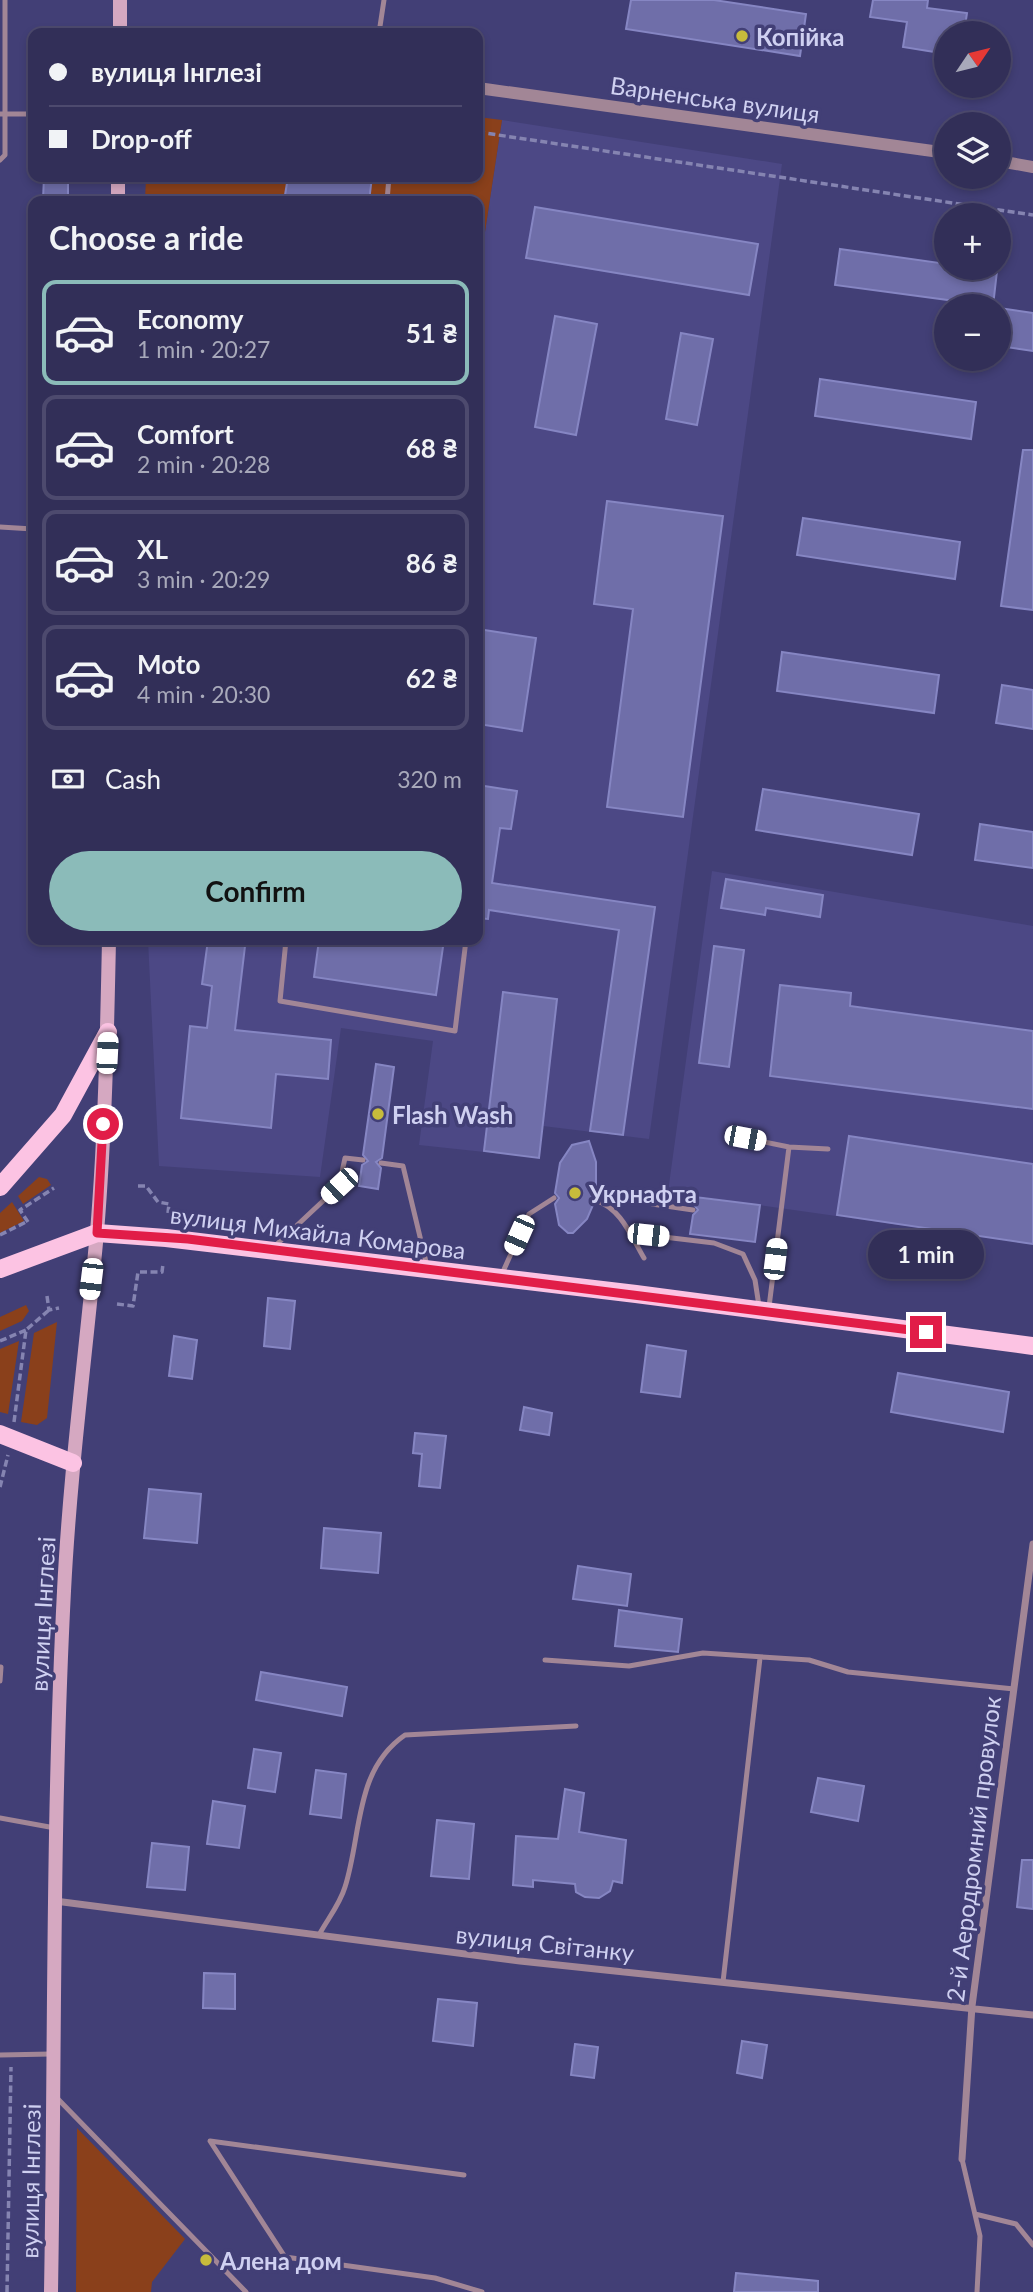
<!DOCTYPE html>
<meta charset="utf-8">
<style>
:root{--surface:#322f58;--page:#3d3b61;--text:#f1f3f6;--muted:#a8a9ba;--line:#4d4a6e;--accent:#8bbbb9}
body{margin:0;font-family:Lato,sans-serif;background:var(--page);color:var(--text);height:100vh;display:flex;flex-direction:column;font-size:26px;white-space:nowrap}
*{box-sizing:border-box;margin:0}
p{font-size:23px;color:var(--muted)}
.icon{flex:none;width:38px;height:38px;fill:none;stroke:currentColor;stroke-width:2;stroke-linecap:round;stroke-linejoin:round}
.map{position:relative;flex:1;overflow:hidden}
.drawer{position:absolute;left:28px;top:196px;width:455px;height:749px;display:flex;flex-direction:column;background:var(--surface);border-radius:14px;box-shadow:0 4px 10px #0003,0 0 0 2px var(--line)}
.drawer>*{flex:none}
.hud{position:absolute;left:28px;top:28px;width:455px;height:154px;border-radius:14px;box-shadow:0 4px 10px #0003,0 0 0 2px var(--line);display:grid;align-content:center;height:154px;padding:0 21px;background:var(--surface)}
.needle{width:46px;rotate:55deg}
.tools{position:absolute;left:934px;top:21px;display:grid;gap:14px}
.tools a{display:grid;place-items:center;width:77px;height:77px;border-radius:50%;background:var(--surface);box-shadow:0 4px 10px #0003,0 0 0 2px var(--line);font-size:35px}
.end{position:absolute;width:32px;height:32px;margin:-16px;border:9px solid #e11d48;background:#fff;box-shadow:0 0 0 4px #fff}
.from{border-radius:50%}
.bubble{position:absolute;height:49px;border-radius:24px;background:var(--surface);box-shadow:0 4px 10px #0003,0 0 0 2px var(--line);font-size:23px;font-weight:700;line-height:49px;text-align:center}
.car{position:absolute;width:21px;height:42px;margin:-21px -10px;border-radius:9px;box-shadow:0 0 5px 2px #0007;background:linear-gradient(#fff 24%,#345 0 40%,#fff 0 76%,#345 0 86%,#fff 0)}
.hud b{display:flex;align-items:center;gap:24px;height:66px;font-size:26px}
.hud b+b{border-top:2px solid var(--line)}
.hud i{width:18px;height:18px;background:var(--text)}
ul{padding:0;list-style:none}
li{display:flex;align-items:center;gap:21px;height:105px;margin:0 14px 10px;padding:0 7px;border:4px solid var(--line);border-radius:14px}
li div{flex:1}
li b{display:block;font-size:26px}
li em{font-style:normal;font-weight:700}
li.on{border-color:var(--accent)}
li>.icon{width:63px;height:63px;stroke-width:1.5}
h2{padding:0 21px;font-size:32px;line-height:84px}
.pay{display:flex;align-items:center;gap:18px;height:77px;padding:0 21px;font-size:26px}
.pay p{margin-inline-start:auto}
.button{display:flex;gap:14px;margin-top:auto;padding:14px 21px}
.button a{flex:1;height:80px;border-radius:42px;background:var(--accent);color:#111;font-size:28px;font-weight:700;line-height:80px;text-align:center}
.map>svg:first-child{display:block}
</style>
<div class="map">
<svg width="1033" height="2292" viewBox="0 0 1033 2292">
<rect width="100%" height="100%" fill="#423f76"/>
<path fill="#4c4885" d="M502,120L782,164L649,1139L543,1126L539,1158L419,1145L433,1041L341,1028L320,1177L159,1166L148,940H478V278Z
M712,871L1033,926V1244L668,1192Z"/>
<path fill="#8a401b" d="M478,117L502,120L478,278V201H145L146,177H478Z
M39,1177L47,1179L51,1185L23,1204L18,1196Z
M12,1202L24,1221L0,1233V1213Z
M26,1305L29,1311L22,1321L0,1331V1317Z
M57,1322L47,1418L37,1425L21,1422L34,1333Z
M19,1341L8,1414L0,1412V1349Z
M77,2128L185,2239L152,2282L151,2292H76Z"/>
<path fill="#6f6ea9" stroke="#8686c3" stroke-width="2" d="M631,0H714L806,14L800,56L626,29Z
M873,0H928L927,8L967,13L964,33H947V54L903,47L907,22L870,17Z
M44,177H68V199H43Z
M288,177H372L369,201H284Z
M535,207L758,244L749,295L526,258Z
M840,249L947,264V268L997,271L993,306L835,285Z
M999,308L1033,313V351L999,346Z
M555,316L597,324L576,435L535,427Z
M681,333L713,339L697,425L666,419Z
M820,379L976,402L971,439L815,416Z
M1023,450H1033V610L1001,606Z
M607,501L723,516L683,817L607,807L633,609L594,604Z
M803,518L960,542L955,579L797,555Z
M478,629L536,638L522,731L478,724Z
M782,652L939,675L934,713L777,691Z
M1002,685L1033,690V729L996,723Z
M478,785L517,791L511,829L500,828L492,883L655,907L623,1135L590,1131L619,930L489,910L488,919L478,918Z
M763,789L919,814L912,855L756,830Z
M980,824L1033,832V868L975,860Z
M726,879L823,895L820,917L766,908L765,915L721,908Z
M208,940H240L245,946L235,1030L331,1040L328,1079L276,1074L271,1128L181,1118L190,1026L207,1028L212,986L202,984Z
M319,940H444L436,995L314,977Z
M714,946L744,950L729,1067L699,1063Z
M780,985L851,993L850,1006L1033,1031V1109L770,1076Z
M503,992L557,999L539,1158L484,1151Z
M376,1064L394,1067L382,1158L376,1162L381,1168L378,1189L359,1186L362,1165L368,1161L363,1155Z
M849,1136L1033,1164V1244L837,1215Z
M589,1141L596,1162V1195L590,1199L593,1205L587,1219L573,1233H568L559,1225L555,1204L559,1198L555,1193L560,1163L572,1145Z
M695,1197L760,1205L755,1242L690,1234L693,1215L698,1210L694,1205Z
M268,1298L295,1301L290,1349L264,1346Z
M174,1336L197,1340L192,1379L169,1376Z
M647,1345L686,1351L680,1397L641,1392Z
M898,1373L1009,1392L1003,1432L891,1412Z
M524,1407L552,1413L549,1435L520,1430Z
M415,1433L446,1436L440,1488L419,1486L422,1454L413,1453Z
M149,1489L201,1494L197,1543L144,1538Z
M324,1528L381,1533L378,1573L321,1568Z
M578,1566L631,1574L627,1606L573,1599Z
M619,1610L682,1619L678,1652L615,1646Z
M261,1672L347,1687L342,1716L256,1700Z
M254,1749L281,1753L275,1792L248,1788Z
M316,1770L346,1774L341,1818L310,1814Z
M818,1778L864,1786L858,1821L811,1812Z
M565,1789L584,1793L579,1832L626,1840L622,1883L613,1881L610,1891L599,1898L585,1897L576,1892L575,1884L533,1880V1887L513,1885L516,1836L558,1839Z
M213,1801L245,1806L239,1848L207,1844Z
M437,1820L474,1824L469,1879L431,1876Z
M152,1843L189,1847L185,1890L147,1887Z
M1022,1860H1033V1909L1017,1907Z
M204,1973L235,1974V2009L203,2008Z
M438,1999L477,2003L473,2046L433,2041Z
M742,2041L767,2045L762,2078L737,2073Z
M575,2044L598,2047L594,2078L571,2075Z
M736,2273L818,2281V2292H734Z"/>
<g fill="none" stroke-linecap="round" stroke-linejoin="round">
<path stroke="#8584b1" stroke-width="3.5" stroke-dasharray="7 3.5" stroke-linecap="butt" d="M478,132L1033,215
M138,1186H146L158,1202L169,1204L168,1213
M28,1222L20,1210L54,1188
M0,1235L28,1221
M47,1296L49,1310L59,1308
M117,1304L133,1306L138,1272H162L163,1264
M0,1341L26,1330
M14,1422L26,1330L49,1310
M0,1487L8,1455
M7,2292L11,2067"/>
<path stroke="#a28696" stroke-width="5" d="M379,33L384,0
M0,114H33
M0,160L5,155V0
M387,201L389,177
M0,527L33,529
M286,940L280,1001L455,1031L466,940
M245,941L285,942
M745,1138L789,1147L828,1149
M381,1163L403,1166L427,1266
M595,1200C621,1208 631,1236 644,1258
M652,1204L693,1210
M647,1235L714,1243L743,1254L755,1280L759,1306
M276,1245L339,1186L345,1158L363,1160
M501,1276L529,1214L554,1198
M769,1307L789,1147
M545,1660L629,1666L703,1653L809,1660L848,1672L1014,1689
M0,1681L1,1667
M0,1818L55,1828
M319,1935C327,1920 340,1904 345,1887C362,1834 354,1770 405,1735L576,1726
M723,1982L760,1658
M0,2055L51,2054
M56,2097L246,2292
M962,2159L980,2236L977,2292
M464,2175L210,2141L285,2257L435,2278L482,2292
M975,2214L1016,2224L1033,2245"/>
<path stroke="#a28696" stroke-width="7" d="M55,1901L520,1961L1033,2015
M962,2159L972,2006L1033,1544"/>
<path stroke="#a28696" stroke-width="12" d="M478,88L947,153
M999,161L1033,167"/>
<path stroke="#d5a8c1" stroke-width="14" d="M120,33V0
M118,201V177
M51,2292C55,2058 52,1825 64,1591C70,1471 86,1352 97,1232C105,1135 107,1037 109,940"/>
<path stroke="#fcc3e3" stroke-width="18" d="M0,1187L63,1115L108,1032
M0,1269L97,1233L166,1238L636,1294L1033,1346
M0,1434L73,1463"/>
</g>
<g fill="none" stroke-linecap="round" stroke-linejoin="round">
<path stroke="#e11d48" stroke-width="9" d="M103,1124L97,1233L188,1239L926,1332"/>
</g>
<g fill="#c7bb3c" stroke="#423f76" stroke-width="2.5">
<circle cx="742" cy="36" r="7"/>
<circle cx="378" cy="1114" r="7"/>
<circle cx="575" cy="1193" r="7"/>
<circle cx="206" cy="2260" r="7"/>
</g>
<g text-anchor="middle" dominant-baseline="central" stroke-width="7" stroke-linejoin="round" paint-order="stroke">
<g font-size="24" font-weight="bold" fill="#cfd0f1" stroke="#423f76" text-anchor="start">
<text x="756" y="36">Копійка</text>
<text x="392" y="1114">Flash Wash</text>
<text x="589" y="1193">Укрнафта</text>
<text x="220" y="2260">Алена дом</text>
</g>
<g font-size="24" fill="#cfd0f1" stroke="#423f76">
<text transform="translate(715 99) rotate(8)">Варненська вулиця</text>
<text transform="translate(318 1232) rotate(7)">вулиця Михайла Комарова</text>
<text transform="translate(42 1614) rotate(-87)">вулиця Інглезі</text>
<text transform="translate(973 1849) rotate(-83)">2-й Аеродромний провулок</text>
<text transform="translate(545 1943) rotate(6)">вулиця Світанку</text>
<text transform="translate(30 2181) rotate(-89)">вулиця Інглезі</text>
</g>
</g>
</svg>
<div class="tools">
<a><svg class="needle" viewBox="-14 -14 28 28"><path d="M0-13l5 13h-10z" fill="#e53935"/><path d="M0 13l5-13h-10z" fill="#a8a9ba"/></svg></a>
<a><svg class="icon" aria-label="layers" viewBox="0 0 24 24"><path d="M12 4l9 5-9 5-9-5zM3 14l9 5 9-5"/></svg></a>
<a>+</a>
<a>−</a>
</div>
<i class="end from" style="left:103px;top:1124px"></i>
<i class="end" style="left:926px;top:1332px"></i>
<div class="bubble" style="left:868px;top:1230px;width:116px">1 min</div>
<i class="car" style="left:107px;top:1053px;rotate:3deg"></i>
<i class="car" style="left:745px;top:1138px;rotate:101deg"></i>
<i class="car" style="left:339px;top:1186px;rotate:227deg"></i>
<i class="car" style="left:519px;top:1235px;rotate:204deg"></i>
<i class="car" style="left:648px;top:1235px;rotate:96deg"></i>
<i class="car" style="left:775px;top:1259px;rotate:7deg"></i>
<i class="car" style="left:91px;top:1279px;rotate:187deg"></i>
<div class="hud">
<b><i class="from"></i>вулиця Інглезі</b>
<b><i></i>Drop-off</b>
</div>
<section class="drawer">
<h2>Choose a ride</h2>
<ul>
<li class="on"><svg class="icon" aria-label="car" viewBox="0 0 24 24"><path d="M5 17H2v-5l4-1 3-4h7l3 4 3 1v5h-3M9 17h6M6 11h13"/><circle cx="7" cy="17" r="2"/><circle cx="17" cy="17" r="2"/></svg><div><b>Economy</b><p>1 min · 20:27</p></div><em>51 ₴</em></li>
<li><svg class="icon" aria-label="car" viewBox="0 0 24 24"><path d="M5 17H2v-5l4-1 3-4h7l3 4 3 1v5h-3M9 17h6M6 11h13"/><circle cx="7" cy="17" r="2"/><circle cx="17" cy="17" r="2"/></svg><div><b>Comfort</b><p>2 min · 20:28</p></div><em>68 ₴</em></li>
<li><svg class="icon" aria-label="car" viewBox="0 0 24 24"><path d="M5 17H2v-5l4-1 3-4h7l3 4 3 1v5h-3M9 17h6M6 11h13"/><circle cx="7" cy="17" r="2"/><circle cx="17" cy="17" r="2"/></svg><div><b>XL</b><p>3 min · 20:29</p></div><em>86 ₴</em></li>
<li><svg class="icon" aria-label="car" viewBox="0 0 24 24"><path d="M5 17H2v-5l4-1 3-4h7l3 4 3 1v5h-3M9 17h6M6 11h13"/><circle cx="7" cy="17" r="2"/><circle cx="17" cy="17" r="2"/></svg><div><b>Moto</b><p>4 min · 20:30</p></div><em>62 ₴</em></li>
</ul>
<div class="pay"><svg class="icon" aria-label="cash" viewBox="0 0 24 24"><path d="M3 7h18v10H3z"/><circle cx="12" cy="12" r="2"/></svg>Cash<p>320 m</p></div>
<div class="button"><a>Confirm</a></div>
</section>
</div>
